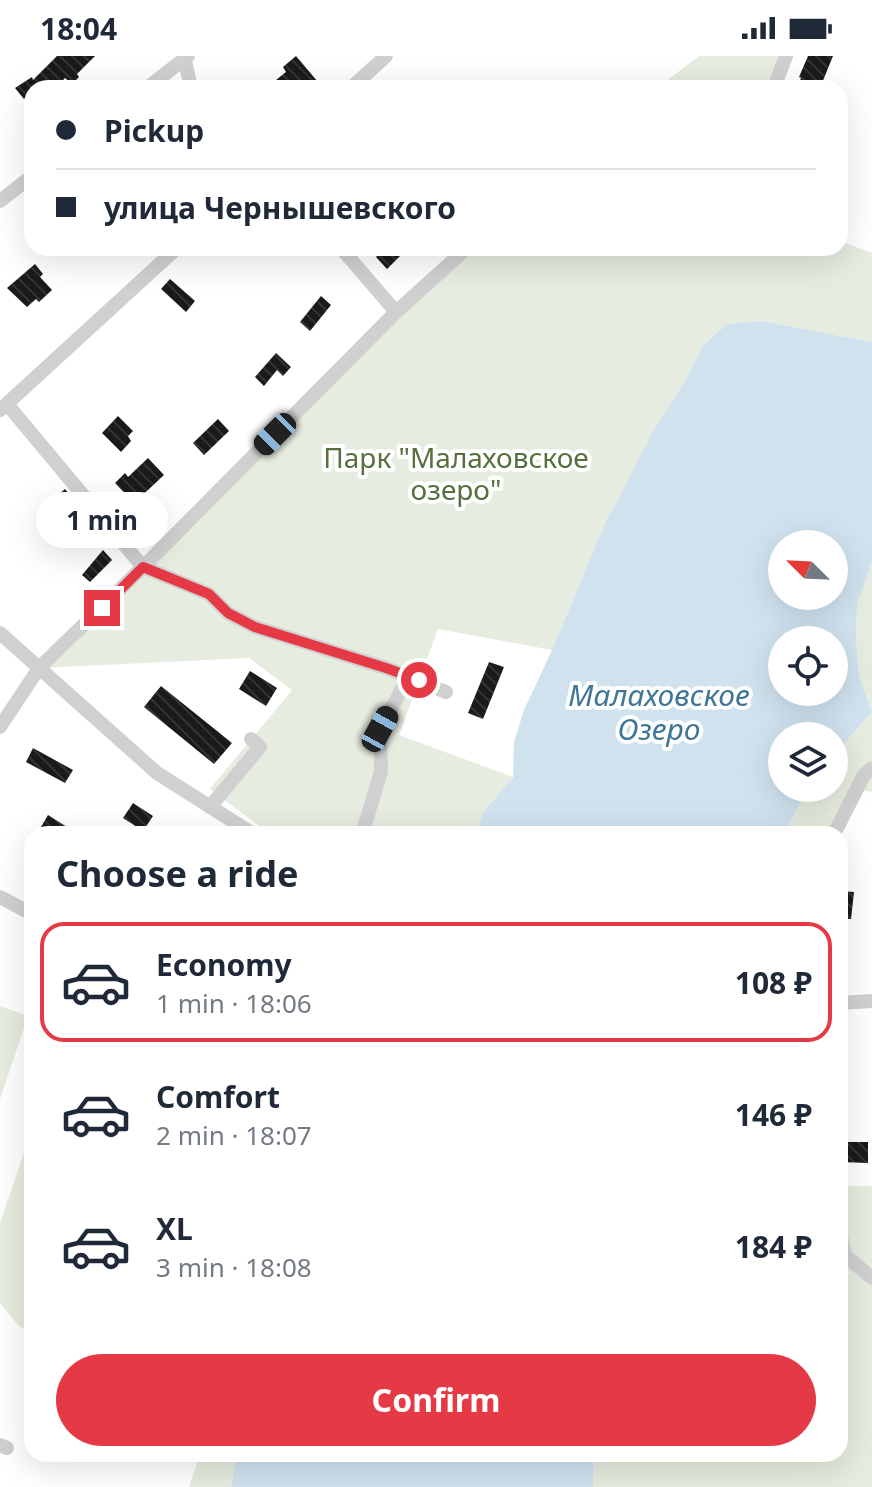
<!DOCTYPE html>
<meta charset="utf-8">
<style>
:root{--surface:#fff;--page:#f2f2f3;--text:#1f2937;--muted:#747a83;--line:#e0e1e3;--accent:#e63946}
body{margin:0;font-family:"Noto Sans",sans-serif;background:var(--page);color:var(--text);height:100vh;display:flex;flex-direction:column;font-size:30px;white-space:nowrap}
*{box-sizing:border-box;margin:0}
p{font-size:26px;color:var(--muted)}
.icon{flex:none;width:44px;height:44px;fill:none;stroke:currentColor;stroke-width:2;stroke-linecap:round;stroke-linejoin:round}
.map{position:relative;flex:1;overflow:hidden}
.drawer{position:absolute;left:24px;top:770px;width:824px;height:636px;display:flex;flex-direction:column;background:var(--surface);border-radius:24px;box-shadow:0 8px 32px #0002}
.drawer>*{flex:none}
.guide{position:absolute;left:24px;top:24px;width:824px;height:176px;border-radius:24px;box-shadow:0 8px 32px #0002;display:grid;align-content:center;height:176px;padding:0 32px;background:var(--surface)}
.needle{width:52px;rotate:294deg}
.fabs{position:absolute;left:768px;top:474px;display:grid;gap:16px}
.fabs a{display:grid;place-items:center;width:80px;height:80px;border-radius:50%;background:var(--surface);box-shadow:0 8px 32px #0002;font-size:40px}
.end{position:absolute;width:36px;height:36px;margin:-18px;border:10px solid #e63946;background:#fff;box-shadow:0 0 0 4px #fff}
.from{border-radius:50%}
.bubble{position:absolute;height:56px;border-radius:28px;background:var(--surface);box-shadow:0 8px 32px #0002;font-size:26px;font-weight:700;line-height:56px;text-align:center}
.car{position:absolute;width:24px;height:48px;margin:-24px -12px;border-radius:10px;box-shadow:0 0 6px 2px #0007;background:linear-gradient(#222 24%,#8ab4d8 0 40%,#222 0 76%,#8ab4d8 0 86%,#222 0)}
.guide b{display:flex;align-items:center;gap:28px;height:76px;font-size:30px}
.guide b+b{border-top:2px solid var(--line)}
.guide i{width:20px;height:20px;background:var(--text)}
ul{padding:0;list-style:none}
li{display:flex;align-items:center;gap:24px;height:120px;margin:0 16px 12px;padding:0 16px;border:4px solid transparent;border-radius:24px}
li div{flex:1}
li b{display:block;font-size:30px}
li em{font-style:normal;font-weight:700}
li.current{border-color:var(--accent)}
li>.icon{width:72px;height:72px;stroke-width:1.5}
h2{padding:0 32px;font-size:36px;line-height:96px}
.primary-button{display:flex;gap:16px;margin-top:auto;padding:16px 32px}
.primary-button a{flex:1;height:92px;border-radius:48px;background:var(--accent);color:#fff;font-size:32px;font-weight:700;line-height:92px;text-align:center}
.status{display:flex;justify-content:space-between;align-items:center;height:56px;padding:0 40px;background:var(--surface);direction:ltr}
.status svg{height:22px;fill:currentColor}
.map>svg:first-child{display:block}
</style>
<div class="status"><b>18:04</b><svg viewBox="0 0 49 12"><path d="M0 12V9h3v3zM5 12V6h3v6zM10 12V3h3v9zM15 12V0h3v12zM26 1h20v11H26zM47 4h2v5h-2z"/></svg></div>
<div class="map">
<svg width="872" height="1431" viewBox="0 0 872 1431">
<defs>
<pattern id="building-back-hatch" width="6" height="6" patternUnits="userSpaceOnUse" patternTransform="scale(2)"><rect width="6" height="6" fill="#1a1a1a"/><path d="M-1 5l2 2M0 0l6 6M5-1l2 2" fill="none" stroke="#333"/></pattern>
</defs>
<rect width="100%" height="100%" fill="#fff"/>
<path fill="#e6ecdf" d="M699,0H784L771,32H657Z
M840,185L872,197V286L762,265L703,290L684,327L654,373L618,444L608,460L552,594L438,573L399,679L513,721L482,758L477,778H270L210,733L292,634L249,602L39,612L463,192H840Z
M872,506V655L859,619L856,585L857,548Z
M872,656V736L853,733L830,778H785L807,732H834V699Z
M0,950L28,960L0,1043Z
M32,1073V1278L18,1269L0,1247V1167Z
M840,1130H872V1431H593L594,1398H840Z
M200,1398H237L231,1431H189Z"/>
<path fill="#cfe2ee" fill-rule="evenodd" d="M762,265L872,286V506L857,548L856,585L859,619L872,656L834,699V680H782V732H807L785,778H477L482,758L513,721L514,686L524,654L552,594L608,460L618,444L654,373L684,327L703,290L727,268ZM782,488H834V540H782ZM782,584H834V636H782Z
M237,1398H594L593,1431H231Z"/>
<path fill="url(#building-back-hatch)" d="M57,0H95L77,18L79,21L72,28L65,22L55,32H32V38L24,43L15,32L32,21L33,24Z
M296,0L323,32H266L286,16L283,11Z
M808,0H833L820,32H797L801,22L799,21Z
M386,192H408L387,213L376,201Z
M35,208L43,218L40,221L52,234L39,246L36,243L27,251L7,232Z
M170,223L195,245L186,256L161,233Z
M321,240L331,249L310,275L300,266Z
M276,297L291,311L283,320L277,314L264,330L255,321Z
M118,360L133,375L128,380L131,385L121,396L102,377Z
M218,363L229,375L204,399L193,387Z
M148,402L164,419L134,447L115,427L125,417L128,421Z
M65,433L81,454L62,469L46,449Z
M103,494L112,504L90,526L82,519Z
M489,606L504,611L483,663L468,657Z
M250,615L277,632L266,650L239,633Z
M161,630L232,687L214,708L144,651Z
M33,692L73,714L65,727L26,706Z
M133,747L153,760L143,775L123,762Z
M48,759L78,778H52L41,771Z
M840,835L854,836L851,863H840Z
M848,1086H868V1107L840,1106V1093H848Z"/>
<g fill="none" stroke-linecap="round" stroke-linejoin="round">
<path stroke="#d0d0d0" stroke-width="14" d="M184,0L191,32
M147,32L188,0
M351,32L386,0
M774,32L786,0
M0,145L32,120
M341,192L396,256
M7,348L143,511L209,538L228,557L255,571L386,612L446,636
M0,354L177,192
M0,577L157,717L253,778
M0,671L39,612L143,511L396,256L467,192
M210,751L260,691L251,683
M362,778L381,716L380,673L409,620
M834,778L864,719L872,712
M0,841L32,858
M840,947L872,945
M840,1176L845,1199
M840,1195L872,1222
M0,1389L7,1392"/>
</g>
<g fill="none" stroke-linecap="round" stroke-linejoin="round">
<path stroke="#e63946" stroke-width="10" d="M102,552L143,511L209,538L228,557L255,571L386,612L419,624"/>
</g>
<g text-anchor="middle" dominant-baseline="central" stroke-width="8" stroke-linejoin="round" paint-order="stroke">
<g font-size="28" fill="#56703f" stroke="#fff">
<text x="456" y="401">Парк "Малаховское<tspan x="456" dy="32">озеро"</tspan></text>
</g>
<g font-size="30" font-style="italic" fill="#3f7597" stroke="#fff">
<text x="659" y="638">Малаховское<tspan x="659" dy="34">Озеро</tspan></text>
</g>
</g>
</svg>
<div class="fabs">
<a><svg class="needle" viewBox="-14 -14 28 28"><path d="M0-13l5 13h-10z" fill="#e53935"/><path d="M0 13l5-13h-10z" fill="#747a83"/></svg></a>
<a><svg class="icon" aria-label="locate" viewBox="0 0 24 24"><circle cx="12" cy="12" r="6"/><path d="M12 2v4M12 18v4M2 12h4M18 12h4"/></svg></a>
<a><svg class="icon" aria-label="layers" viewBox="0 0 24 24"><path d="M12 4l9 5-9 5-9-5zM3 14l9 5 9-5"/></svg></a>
</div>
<i class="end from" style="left:419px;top:624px"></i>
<i class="end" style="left:102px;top:552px"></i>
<div class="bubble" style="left:36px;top:436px;width:132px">1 min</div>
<i class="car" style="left:275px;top:378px;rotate:225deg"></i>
<i class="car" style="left:380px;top:673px;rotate:29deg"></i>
<div class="guide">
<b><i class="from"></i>Pickup</b>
<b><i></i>улица Чернышевского</b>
</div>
<section class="drawer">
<h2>Choose a ride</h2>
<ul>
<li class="current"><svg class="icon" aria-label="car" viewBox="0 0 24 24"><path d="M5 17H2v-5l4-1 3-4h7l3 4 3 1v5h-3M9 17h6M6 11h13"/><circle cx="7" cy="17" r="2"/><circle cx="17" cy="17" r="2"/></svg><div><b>Economy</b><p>1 min · 18:06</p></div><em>108 ₽</em></li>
<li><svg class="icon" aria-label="car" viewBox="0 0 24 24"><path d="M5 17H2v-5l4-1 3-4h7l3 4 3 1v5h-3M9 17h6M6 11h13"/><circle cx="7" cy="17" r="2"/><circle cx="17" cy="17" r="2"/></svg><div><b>Comfort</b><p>2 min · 18:07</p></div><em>146 ₽</em></li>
<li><svg class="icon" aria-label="car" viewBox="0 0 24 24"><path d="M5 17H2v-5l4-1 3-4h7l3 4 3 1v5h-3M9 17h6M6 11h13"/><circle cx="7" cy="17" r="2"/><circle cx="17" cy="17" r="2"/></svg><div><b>XL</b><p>3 min · 18:08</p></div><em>184 ₽</em></li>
</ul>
<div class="primary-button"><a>Confirm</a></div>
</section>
</div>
